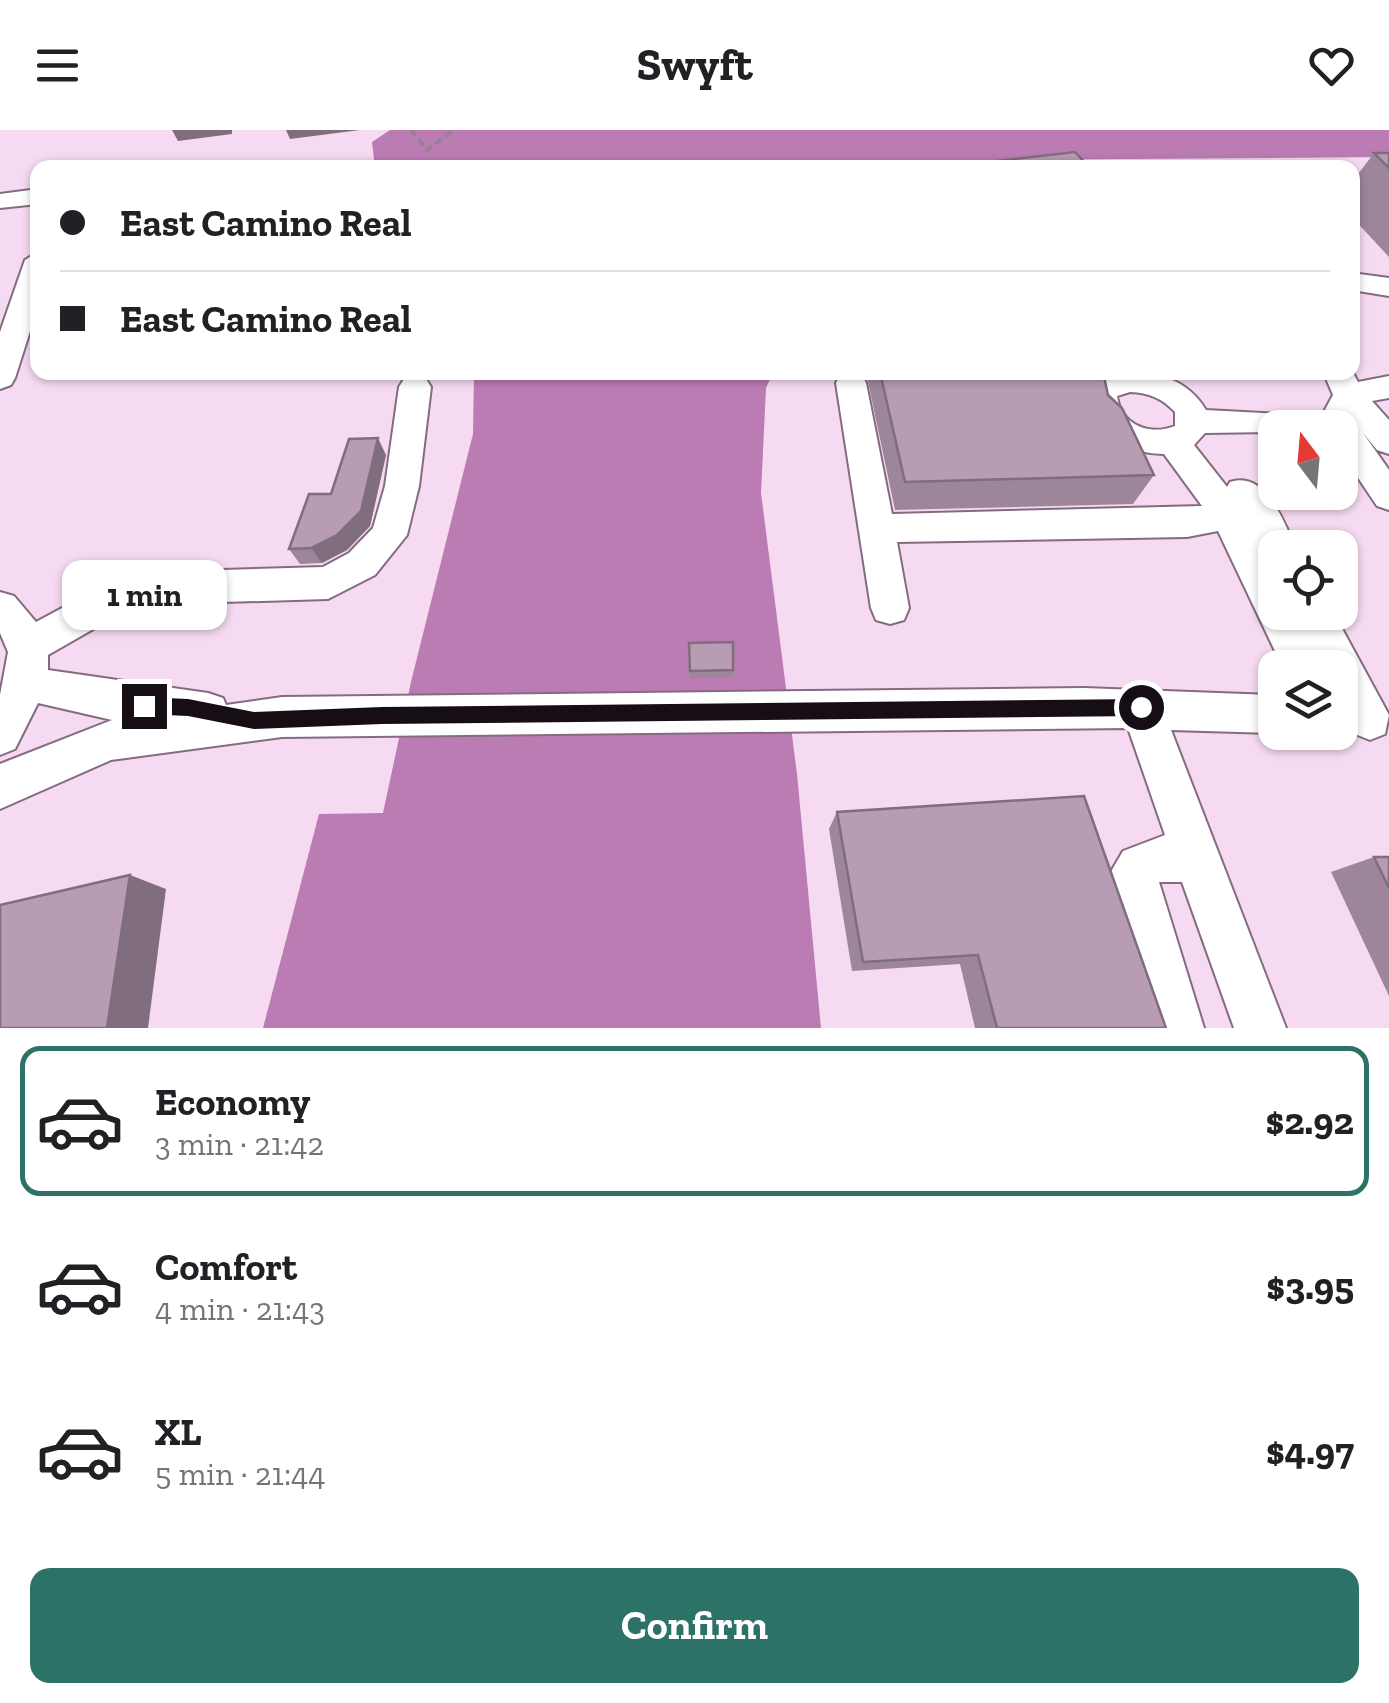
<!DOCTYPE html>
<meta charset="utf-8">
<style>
:root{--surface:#fff;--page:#f2f2f2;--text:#202124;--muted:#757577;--line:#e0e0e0;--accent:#2c7267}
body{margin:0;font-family:"Zilla Slab",serif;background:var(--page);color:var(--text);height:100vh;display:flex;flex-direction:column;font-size:38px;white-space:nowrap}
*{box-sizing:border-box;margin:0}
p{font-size:32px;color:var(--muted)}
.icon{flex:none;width:55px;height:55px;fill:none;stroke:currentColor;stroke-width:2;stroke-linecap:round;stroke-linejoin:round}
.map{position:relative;height:898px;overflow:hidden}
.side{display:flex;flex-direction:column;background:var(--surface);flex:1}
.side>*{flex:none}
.banner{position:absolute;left:30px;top:30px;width:1330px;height:220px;border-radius:20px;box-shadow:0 2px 8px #0004;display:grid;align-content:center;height:220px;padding:0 30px;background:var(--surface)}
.needle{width:65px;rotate:344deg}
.buttons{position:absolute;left:1258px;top:280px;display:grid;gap:20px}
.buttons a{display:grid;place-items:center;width:100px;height:100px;border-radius:20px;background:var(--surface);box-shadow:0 2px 8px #0004;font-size:50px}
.end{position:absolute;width:45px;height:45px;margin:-22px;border:12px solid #160d15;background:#fff;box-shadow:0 0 0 5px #fff}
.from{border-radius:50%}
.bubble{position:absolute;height:70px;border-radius:20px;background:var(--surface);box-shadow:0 2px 8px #0004;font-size:32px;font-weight:700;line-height:70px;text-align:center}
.banner b{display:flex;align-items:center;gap:35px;height:95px;font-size:38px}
.banner b+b{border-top:2px solid var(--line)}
.banner i{width:25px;height:25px;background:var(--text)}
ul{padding:18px 0 0;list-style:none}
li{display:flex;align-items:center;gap:30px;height:150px;margin:0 20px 15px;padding:0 10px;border:5px solid transparent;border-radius:20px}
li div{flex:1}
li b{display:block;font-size:38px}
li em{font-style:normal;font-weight:700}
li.selected{border-color:var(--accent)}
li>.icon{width:90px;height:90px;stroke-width:1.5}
.primary-button{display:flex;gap:20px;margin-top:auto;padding:20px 30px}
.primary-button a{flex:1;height:115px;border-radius:20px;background:var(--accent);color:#fff;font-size:40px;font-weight:700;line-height:115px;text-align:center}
header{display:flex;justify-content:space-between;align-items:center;height:130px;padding:0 30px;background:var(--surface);font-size:45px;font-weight:700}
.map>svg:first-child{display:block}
</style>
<header><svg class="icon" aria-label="menu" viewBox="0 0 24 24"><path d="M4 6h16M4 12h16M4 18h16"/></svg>Swyft<svg class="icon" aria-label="heart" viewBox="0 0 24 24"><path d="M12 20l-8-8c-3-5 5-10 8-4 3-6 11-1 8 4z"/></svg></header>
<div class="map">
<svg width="1389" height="898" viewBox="0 0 1389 898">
<rect width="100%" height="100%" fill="#f6daf1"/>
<path fill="#ba7cb3" d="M390,0H1389V27L993,30L951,38H375L372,12Z
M474,243H773L766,258L761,363L797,644L821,898H263L319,684L383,683L411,552L473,304Z"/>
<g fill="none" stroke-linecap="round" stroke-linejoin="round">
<g stroke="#846b81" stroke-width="4">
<path id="minor" d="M38,59V74L0,78V64Z
M38,122V176L15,248L11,255L0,259V202L25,130Z
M1352,143L1389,148V166L1352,160Z
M1352,241L1358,252L1389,246V268L1372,271L1389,290V324L1377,320L1363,303L1389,340V380L1377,376L1340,321V298H1325L1320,289L1333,265L1325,246L1327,242Z
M851,242L862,245L866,253L892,384L1202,376L1164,324C1125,324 1066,296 1095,250C1136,238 1181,239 1206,280L1280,284L1285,292L1282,298H1275V302L1205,303L1194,315L1227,357L1230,352C1266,340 1283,391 1296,418H1275V432L1271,430L1275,438V482H1333L1389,585L1385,604L1370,610L1355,604L1340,574V538H1283L1218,401L1187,407L897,412L909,478L904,490L890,494L876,490L871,478L836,253L840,245ZM1130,262C1149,263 1162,268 1175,282V296C1149,306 1121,295 1117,266Z
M415,246L426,249L431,257L419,356L407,405L375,445L328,469L155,474L116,486L48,525V540L208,563L223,568L226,575L282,567L1084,558L1275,565V603L1171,600L1286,898H1234L1182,752H1159L1204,898H1152L1109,745L1123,721L1165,705L1128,598L282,607L111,630L0,679V634L112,590L38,573L15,619L0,625V565L8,522L0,503V462L14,466L36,492L90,463L155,442L323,437L349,423L373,398L385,356L399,257L404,249Z"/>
</g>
<path stroke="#968292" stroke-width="4" stroke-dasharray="8 4" stroke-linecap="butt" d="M411,0L427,20L454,0"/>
<use href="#minor" fill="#fff" fill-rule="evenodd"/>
</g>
<path fill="#9d869a" d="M1374,23H1389V127L1352,87V52Z
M866,242H1103L1108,265L1154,345L1133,374L895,380Z
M386,325L370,396L347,420L322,433L300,434L289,419L331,364Z
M689,513L733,540V547L690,548Z
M837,682L1166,898H975L960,834L852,841L829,699Z
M1374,727H1389V866L1331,742Z"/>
<path fill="#806d7d" d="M172,0H232V4L178,11Z
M286,0H360L290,9Z
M378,308L386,325L370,396L347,420L322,433L311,418Z
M130,745L166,759L148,898H107Z"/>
<path fill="#b79cb3" stroke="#806d7d" stroke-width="2.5" d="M1075,22L1090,38H993L988,32Z
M1374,23H1389V38Z
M880,242H1103L1108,265L1122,278L1154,345L905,352Z
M378,308L361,381L337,405L311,418L289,419L309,364H331L349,309Z
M733,512V540L690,541L689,513Z
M1084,666L1166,898H997L978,825L863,832L837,682Z
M1374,727H1389V758Z
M130,745L107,898H0V775Z"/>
<path fill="#160d15" d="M144,567L188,569L254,582L382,577L1141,569L1150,577L1141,586L382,594L254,599L188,586L144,584L135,576Z"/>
</svg>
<div class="buttons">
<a><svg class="needle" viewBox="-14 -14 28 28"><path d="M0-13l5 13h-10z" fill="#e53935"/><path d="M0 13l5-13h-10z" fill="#757577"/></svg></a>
<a><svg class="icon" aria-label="locate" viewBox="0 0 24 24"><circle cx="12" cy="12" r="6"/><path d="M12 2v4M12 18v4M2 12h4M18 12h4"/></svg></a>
<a><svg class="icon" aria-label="layers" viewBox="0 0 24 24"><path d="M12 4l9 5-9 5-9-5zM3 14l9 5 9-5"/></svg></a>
</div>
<i class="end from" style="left:1141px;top:577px"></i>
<i class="end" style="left:144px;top:576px"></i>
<div class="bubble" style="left:62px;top:430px;width:165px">1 min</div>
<div class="banner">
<b><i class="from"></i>East Camino Real</b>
<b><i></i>East Camino Real</b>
</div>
</div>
<section class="side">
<ul>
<li class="selected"><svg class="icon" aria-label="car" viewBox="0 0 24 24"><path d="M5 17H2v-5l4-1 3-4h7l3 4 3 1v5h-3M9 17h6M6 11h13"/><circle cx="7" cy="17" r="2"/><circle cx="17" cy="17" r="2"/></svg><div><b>Economy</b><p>3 min · 21:42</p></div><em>$2.92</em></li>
<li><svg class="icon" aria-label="car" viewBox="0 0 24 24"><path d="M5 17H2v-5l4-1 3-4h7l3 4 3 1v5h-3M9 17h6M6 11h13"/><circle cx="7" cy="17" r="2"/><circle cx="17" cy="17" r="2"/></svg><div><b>Comfort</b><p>4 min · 21:43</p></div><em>$3.95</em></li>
<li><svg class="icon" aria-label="car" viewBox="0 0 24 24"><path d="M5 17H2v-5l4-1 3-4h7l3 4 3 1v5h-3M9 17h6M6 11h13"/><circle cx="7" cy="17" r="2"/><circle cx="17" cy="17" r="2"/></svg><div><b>XL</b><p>5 min · 21:44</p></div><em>$4.97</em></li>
</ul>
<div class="primary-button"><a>Confirm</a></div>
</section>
